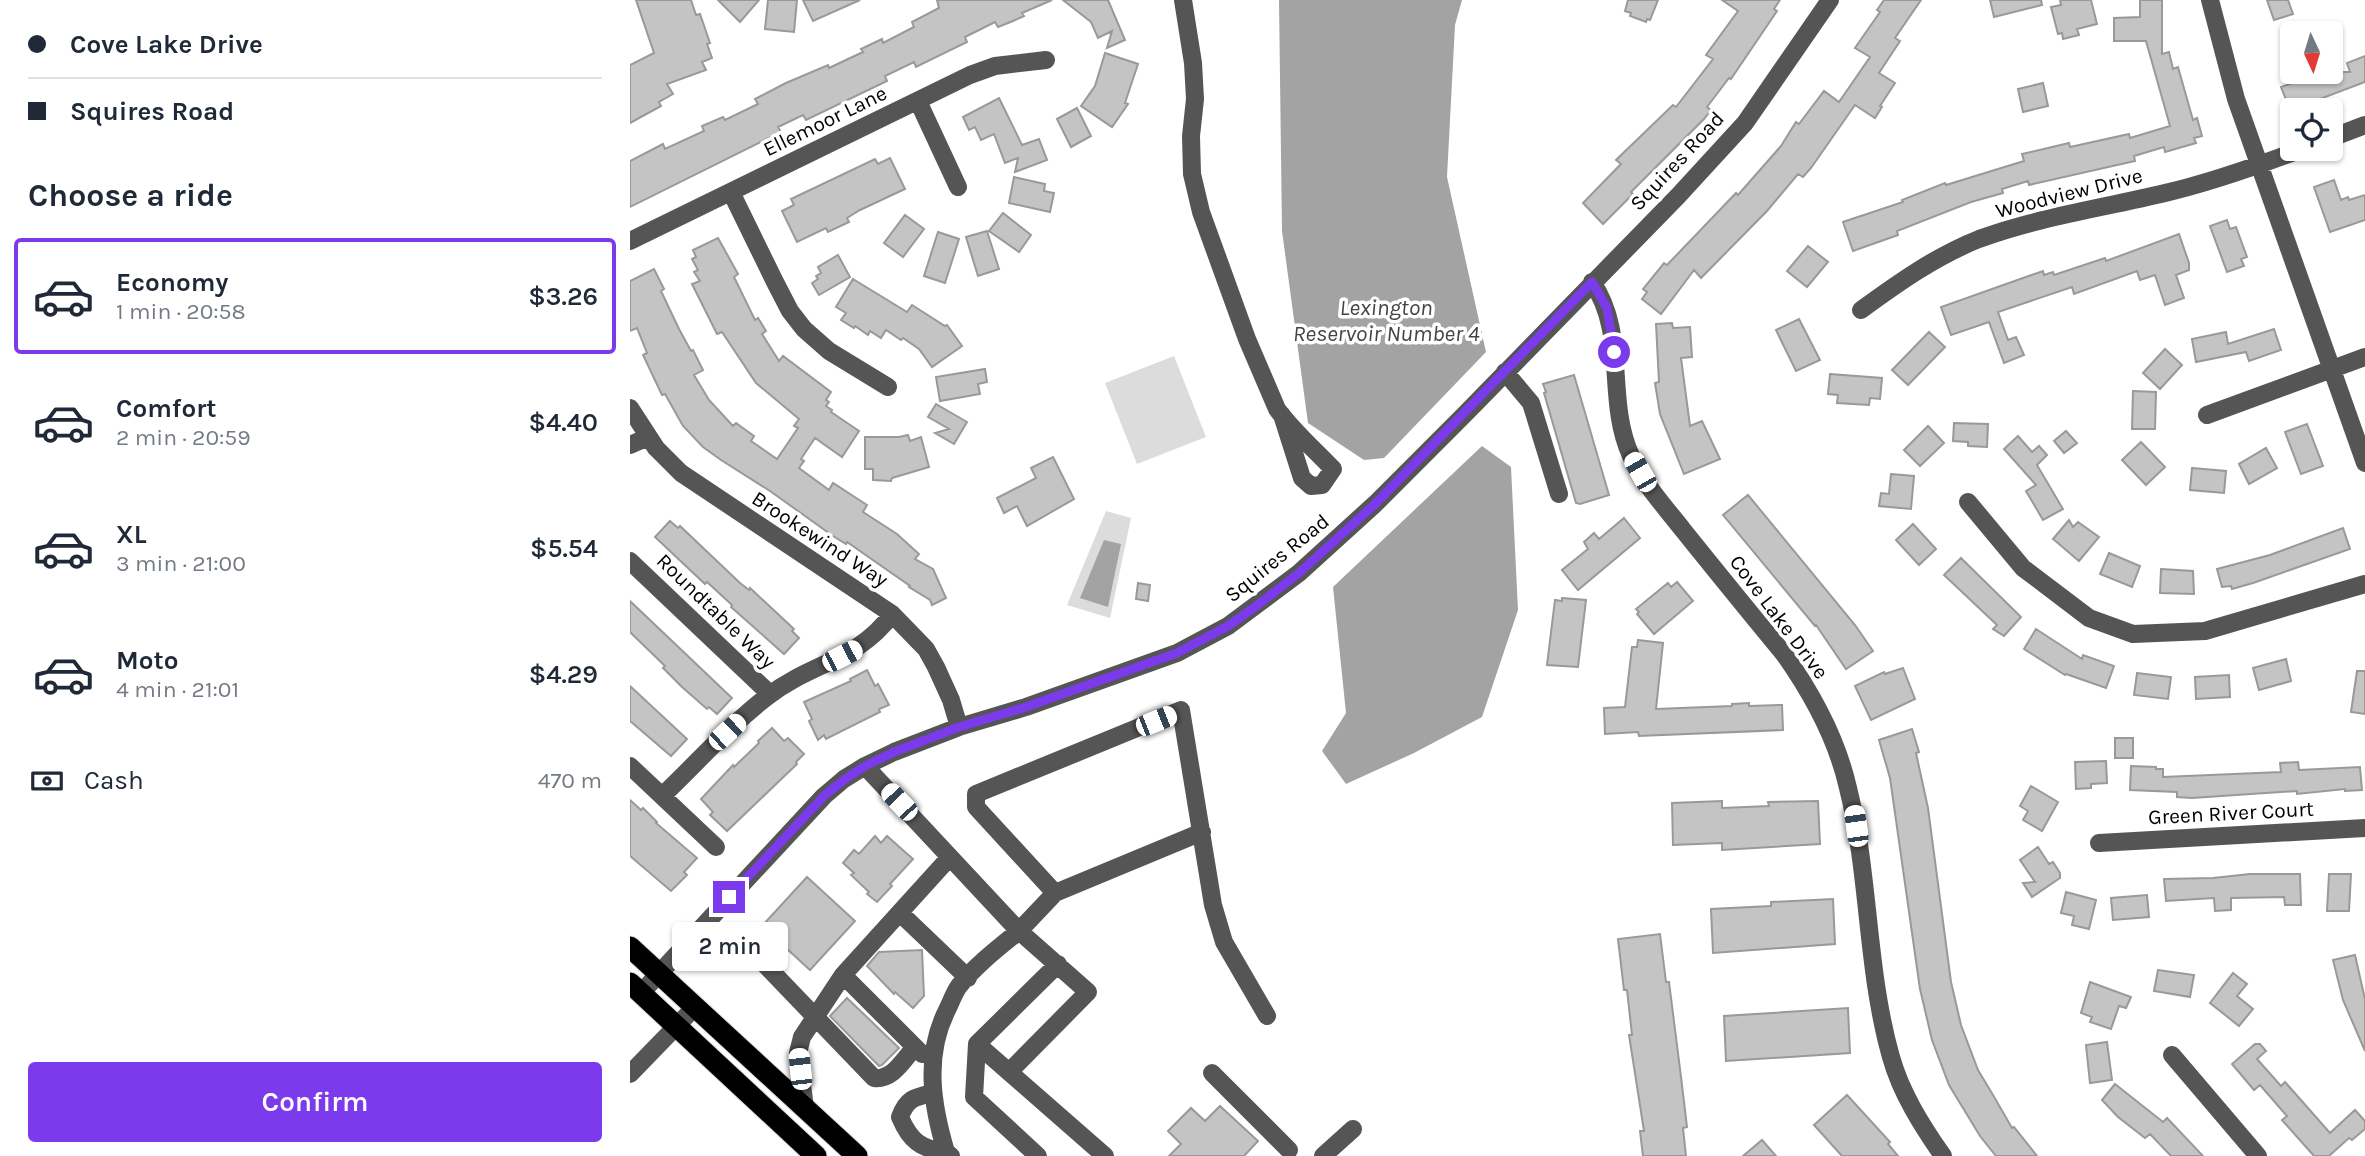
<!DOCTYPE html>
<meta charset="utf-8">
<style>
:root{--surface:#fff;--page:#f6f6f7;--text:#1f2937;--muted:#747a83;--line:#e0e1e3;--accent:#7c3aed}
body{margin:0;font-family:Karla,sans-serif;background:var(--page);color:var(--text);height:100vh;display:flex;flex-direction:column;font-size:26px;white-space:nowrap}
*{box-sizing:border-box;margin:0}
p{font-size:23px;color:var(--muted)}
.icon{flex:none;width:38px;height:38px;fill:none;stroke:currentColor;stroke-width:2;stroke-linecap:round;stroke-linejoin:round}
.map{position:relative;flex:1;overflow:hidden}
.sheet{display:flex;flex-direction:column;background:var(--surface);width:630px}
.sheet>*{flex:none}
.guide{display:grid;align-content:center;height:154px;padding:0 28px;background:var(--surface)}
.needle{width:46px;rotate:176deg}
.buttons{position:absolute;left:1650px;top:21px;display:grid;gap:14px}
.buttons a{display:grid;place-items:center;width:63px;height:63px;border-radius:7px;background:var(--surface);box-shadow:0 2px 5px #0004;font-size:35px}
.end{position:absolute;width:32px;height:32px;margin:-16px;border:9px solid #7c3aed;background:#fff;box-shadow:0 0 0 4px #fff}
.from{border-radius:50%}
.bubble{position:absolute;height:49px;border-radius:7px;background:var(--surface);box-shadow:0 2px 5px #0004;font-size:23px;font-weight:600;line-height:49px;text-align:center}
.car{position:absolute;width:21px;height:42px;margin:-21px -10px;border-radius:9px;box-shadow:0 0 5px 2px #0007;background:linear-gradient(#fff 24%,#345 0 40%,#fff 0 76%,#345 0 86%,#fff 0)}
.guide b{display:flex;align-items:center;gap:24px;height:66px;font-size:26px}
.guide b+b{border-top:2px solid var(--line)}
.guide i{width:18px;height:18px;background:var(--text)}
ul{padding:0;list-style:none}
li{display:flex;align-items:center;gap:21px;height:116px;margin:0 14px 10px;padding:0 14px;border:4px solid transparent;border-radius:7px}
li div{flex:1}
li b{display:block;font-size:26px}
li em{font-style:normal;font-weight:600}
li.active{border-color:var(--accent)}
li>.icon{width:63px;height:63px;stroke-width:1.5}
h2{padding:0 28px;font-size:32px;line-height:84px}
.pay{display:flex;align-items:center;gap:18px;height:77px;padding:0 28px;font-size:26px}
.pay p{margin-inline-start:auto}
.cta{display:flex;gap:14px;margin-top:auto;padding:14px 28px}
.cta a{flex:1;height:80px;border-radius:7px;background:var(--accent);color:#fff;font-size:28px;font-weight:600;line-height:80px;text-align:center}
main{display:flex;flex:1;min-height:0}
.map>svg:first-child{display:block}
</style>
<main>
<section class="sheet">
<div class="guide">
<b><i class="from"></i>Cove Lake Drive</b>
<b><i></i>Squires Road</b>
</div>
<h2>Choose a ride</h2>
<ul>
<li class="active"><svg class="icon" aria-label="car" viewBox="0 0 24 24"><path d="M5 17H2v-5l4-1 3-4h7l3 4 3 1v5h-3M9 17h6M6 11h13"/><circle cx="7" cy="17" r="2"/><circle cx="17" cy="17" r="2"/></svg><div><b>Economy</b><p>1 min · 20:58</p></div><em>$3.26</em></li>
<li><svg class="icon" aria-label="car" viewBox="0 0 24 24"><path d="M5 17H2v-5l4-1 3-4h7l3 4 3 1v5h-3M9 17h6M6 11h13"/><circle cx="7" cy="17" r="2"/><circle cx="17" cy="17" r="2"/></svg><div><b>Comfort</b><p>2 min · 20:59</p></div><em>$4.40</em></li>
<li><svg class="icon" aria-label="car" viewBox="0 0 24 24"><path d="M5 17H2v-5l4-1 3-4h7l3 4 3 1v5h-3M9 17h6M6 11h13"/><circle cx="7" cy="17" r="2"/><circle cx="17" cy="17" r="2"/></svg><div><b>XL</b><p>3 min · 21:00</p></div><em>$5.54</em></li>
<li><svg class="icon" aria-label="car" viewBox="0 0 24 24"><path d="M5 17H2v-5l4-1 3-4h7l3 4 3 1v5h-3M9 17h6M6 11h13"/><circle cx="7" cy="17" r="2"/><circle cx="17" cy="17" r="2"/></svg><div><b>Moto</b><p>4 min · 21:01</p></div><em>$4.29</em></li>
</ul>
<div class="pay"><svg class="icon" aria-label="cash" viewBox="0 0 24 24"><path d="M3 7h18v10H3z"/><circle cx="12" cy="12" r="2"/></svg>Cash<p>470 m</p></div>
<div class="cta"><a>Confirm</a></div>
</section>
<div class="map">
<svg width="1735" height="1156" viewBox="0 0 1735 1156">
<rect width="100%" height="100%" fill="#fff"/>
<path fill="#dcdcdc" d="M544,356L576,437L507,464L475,383Z
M476,511L501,518L480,618L437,605Z"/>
<path fill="#a3a3a3" d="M649,0H832L825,25L817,177L856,352L754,458L734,460L678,423L652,231Z
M852,446L881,467L888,610L852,717L784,753L716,784L692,751L716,713L703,587Z
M474,540L491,544L478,607L450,598Z"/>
<path fill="#c4c4c4" stroke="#999" stroke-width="2" d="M6,0H61L66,15L70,14L80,43L77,44L82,58L72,62L76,70L37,84L43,94L29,102L31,106L0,123V65L24,53Z
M88,0H129L110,22Z
M138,0H167L164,32L135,29Z
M173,0H230L183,21Z
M307,0H422L392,13L394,16L383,21L368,27L365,22L335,37L337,42L286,67L284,62L255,76L257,81L176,120L173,115L148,127L151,132L0,207V161L33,144L35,149L74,131L72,126L93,117L95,120L128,104L125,99L156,83L198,65L199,68L233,52L231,49L252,39L253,43L284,27L282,22L309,8Z
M433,0H478L495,40L477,48L482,31L468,38L461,22Z
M998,0H1028L1020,20L1017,19L1016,22L1000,16L1001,13L995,11Z
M1092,0H1150L1144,9L1147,11L1101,79L1099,78L1077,107L1081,110L1074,119L1001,192L1003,194L973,224L953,203L991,164L986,160L1043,105L1046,107L1083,59L1076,55L1108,11Z
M1254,0H1291L1265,38L1270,41L1249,73L1265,83L1250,106L1252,107L1245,118L1225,105L1181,168L1173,177L1168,174L1137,211L1071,278L1064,270L1031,314L1012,299L1017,292L1013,289L1034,263L1037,265L1106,193L1108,195L1151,146L1166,122L1169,124L1194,91L1209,102L1240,57L1225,48L1250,12L1247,10Z
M1360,0H1411L1412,5L1364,17Z
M1430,0H1461L1467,24L1447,29L1449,35L1433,39L1432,33L1428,34L1421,7L1431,5Z
M1510,0H1532V54L1539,52L1543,69L1548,67L1563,120L1567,118L1572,136L1564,138L1566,143L1535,152L1534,147L1504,156L1505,161L1399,185L1398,181L1372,189L1373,193L1341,202L1267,231L1268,235L1223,251L1213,222L1273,202L1272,200L1315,183L1316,185L1394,161L1392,154L1439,143L1440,147L1499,134L1500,138L1540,126L1516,41H1484V18L1510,17Z
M1637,0H1658L1663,14L1644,20Z
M475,53L508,64L495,103L498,104L482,127L451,106L465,86Z
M1735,56V82L1677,104L1676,101L1659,107L1651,87L1694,72H1720L1717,63Z
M1413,83L1418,106L1393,112L1388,89Z
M369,98L392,145L409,139L417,160L385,172L388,158L375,163L364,134L351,140L345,127L339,130L333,117Z
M447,108L461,136L441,147L427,119Z
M260,158L275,189L230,210L217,218L219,222L198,232L196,228L167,242L152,211L164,205L161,199L245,159L248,164Z
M384,177L415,184L414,191L424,193L420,212L379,203Z
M1704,180L1711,200L1718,197L1719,200L1735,195V220L1700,232L1684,187Z
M373,213L401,235L389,252L359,231Z
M275,215L294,229L273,257L254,243Z
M1597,220L1600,229L1606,227L1617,257L1611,259L1614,266L1597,272L1580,226Z
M357,231L369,269L348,276L336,237Z
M308,232L329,239L315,283L294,276Z
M1549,234L1559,263V270L1546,275L1554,298L1535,305L1525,275L1510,280L1507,271L1444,294L1442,287L1368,312L1378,340L1386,337L1394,355L1374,363L1359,322L1321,335L1311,307L1413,271L1414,275L1423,272L1424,275L1475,258L1476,261Z
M88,238L108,274L104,277L125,320L128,318L136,331L132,334L149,361L153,356L201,392L196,400L199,402L196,406L202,410L201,412L229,431L212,457L185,438L171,459L174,461L169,468L199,490L203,483L237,505L233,512L267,534L289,554L285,559L303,569L316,598L302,605L300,600L279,587L280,586L217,542L216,544L203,536L140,491L91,460L73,447L53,426L35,394L32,395L13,355L17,353L7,328L0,331V281L24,269L34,289L31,291L49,329L61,351L63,350L73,370L64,375L79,400L103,426L106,423L124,436L121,441L147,459L168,428L164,426L169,419L126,383L92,332L87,334L62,284L70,281L64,272L68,270L62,259L66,257L63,250Z
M1178,246L1198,262L1177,287L1157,271Z
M208,255L220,277L189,295L182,283L188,279L186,276L191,273L188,267Z
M223,279L277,312L282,305L315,326L317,325L332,346L302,367L289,349L273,338L271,340L256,330L251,338L240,331L238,335L225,326L224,328L211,320L216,313L206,307Z
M1169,319L1190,360L1166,371L1146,330Z
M1042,323L1043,328L1060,327L1062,357L1051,358L1060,426L1072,421L1090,459L1054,474L1030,414L1025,383L1029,382L1026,324Z
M1644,329L1651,350L1619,361L1616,352L1566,362L1562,339L1596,332L1598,344Z
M1299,332L1315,347L1278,385L1262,370Z
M1535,349L1552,365L1530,389L1513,373Z
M355,369L357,382L348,384L350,394L310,401L306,377Z
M1200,374L1252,378L1250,399L1240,398L1239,405L1207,403L1208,395L1198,394Z
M944,375L979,495L950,504L946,503L914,393L916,392L913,384Z
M1503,391L1526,392L1525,429H1502Z
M306,404L337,422L324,444L305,433L319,429L298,417Z
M1324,423L1358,424L1357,447L1338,446V442L1323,441Z
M1677,424L1693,466L1671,474L1655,432Z
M1298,426L1314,443L1290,466L1274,450Z
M1436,431L1447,443L1434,453L1424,441Z
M278,435L280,441L291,437L299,467L262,478L261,481L243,480V469H235V437H269Z
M1388,436L1402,452L1409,446L1417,455L1407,465L1433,509L1413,520L1396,491L1406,485L1374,449Z
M1511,442L1535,467L1516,485L1492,460Z
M1636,448L1647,468L1619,484L1609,464Z
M423,457L444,499L397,526L387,506L374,513L367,498L406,478L401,468Z
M1562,468L1596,471L1594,493L1560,490Z
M1261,474L1284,476L1281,509L1249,506L1251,493L1259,494Z
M1118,495L1225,625L1243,651L1216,669L1186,625L1185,626L1093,515Z
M994,518L1010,538L948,590L932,570L958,549L954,542L964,533L969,539Z
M1439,520L1443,527L1448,522L1469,537L1449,561L1423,539Z
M40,521L48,528L50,526L110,583L119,590L120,588L164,629L162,631L169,638L154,654L101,607L102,605L77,582L75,584L25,537Z
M1283,524L1306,549L1289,565L1266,540Z
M1713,528L1720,549L1623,583L1602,589L1601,586L1592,587L1587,569L1640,555Z
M1479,553L1510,566L1502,587L1470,574Z
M1331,558L1391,617L1374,636L1363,629L1367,625L1314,575Z
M1531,569L1563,571L1564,594L1530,593Z
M1047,582L1063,601L1024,634L1007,614L1009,612L1006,609L1038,583L1041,587Z
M508,583L520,585L518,601L506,599Z
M932,598L956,600L948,667L917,665L925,600L932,601Z
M0,601L102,698L87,714L79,707L77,709L52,687L33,668L35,666L0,632Z
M1406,629L1452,659L1453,655L1484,666L1476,688L1436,674L1435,675L1394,649Z
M1008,640L1033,643L1026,709L1102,706V704L1119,703V706L1152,705L1153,730L1009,736L1008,732L975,734L974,708L995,707L1002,647H1007Z
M1656,659L1661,681L1629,690L1623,668Z
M1273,668L1285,699L1241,720L1225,686L1254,672L1255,674Z
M237,670L245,686L248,684L259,705L249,709L250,712L196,739L194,735L188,740L179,721L182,719L174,702L221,681L220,679Z
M1727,671H1735V714L1721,712Z
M1507,673L1541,677L1538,699L1504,695Z
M1599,675L1600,697L1566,699L1565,677Z
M0,686L57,739L41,756L0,721Z
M142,728L154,741L158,738L174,754L166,762L167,764L97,831L80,815L83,812L71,799L103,765L104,767L129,743L128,741Z
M1282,729L1289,752L1286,753L1298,808L1321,982L1331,1025L1348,1070L1363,1095L1382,1128L1384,1127L1407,1156H1366L1350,1136L1319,1085L1302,1040L1290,989L1260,778L1249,740Z
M1485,738H1503V758H1485Z
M1476,761L1477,783L1461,784V788L1446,789L1445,762Z
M1668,762L1669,770L1730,767L1732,790L1715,791V789L1667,794V791L1562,798L1547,797V792L1500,790L1501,766L1526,767V769H1533V777L1651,772L1650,763Z
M1401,786L1428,802L1412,831L1393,820L1398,811L1390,806Z
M0,800L11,810L13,808L27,822L26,823L67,858L54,872L57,875L41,891L0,856Z
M1092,801V808L1139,806L1138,802L1188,801L1190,844L1092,850V843L1043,845L1042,803Z
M245,836L251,843L257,836L283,859L260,884L262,886L247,902L237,894L239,892L221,875L224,873L213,863L224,850L229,854Z
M1408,847L1419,864L1423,862L1430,873V878L1402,897L1393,883L1405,882L1390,860Z
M1620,874H1670L1671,905H1655L1654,897L1601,898V910L1585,911L1584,898L1536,901L1534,879L1583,878Z
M1699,874H1721L1719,911H1697Z
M177,877L225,921L180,970L132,926Z
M1436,892L1466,900L1459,929L1442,925L1444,916L1431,913Z
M1517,895L1519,917L1483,920L1481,898Z
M1203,899L1205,944L1083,953L1081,909L1141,906V902Z
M1030,934L1036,982H1039L1051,1077L1057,1127L1053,1128L1056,1156H1013L1010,1131H1014L999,1035H1002L997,990H994L988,939Z
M292,950L294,996L283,1008L265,992L264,994L237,966L249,952Z
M1725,955L1735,999V1051L1713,1000L1703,960Z
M1528,970L1564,975L1560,997L1524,991Z
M1603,973L1617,984L1607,996L1623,1009L1609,1026L1580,1003Z
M1460,982L1501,997L1496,1008L1489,1006L1481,1029L1460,1022L1462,1017L1451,1013Z
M217,998L269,1048L252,1065L249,1066L200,1016Z
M1218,1008L1220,1053L1096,1061L1094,1016Z
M1477,1042L1482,1080L1460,1083L1456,1045Z
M1625,1044H1630L1636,1051L1627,1059L1651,1086L1655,1082L1700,1133L1725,1110L1735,1121V1129L1722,1140L1719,1138L1699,1156H1684L1652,1120L1657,1116L1630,1085L1624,1090L1602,1064Z
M1485,1084L1533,1122L1537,1118L1573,1156H1541L1520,1134L1515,1138L1488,1117L1472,1100Z
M1217,1095L1260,1142L1258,1144L1268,1156H1212L1184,1125Z
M590,1106L628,1141L614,1156H539L551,1144L538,1131L561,1108L575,1121Z
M1132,1140L1146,1156H1113Z"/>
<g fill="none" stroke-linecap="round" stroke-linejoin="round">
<g stroke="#dbdbdb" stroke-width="23">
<path id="highway" d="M0,947L227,1156
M0,983L186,1156"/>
</g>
<path stroke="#555" stroke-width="18" d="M553,0L563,63L565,99L561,136L562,174L571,212L617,339L647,409C664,432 683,448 703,469L692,485L681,486L672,478L652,415
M1580,0L1606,99L1735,463
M288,101L328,187
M1701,138L1735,125
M101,192L145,282L160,311L174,329L199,351L258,387
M0,241L340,75L365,66L416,60
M962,282C998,334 975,399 1001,456C1013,483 1035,507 1053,530C1086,571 1120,613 1154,654C1183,695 1207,739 1218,788C1240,876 1236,969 1261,1057C1271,1093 1292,1126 1313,1156
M1231,310C1268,283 1306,256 1349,239C1409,217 1473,208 1535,193C1582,182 1627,166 1672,149
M875,372L901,403L929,494
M0,408L26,448L51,473L262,614L296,649L306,667L321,700L329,727
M1577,415L1735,357
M0,445L18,437
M1338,502L1393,568L1459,618L1503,634L1575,631L1735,584
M0,561L140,694
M0,766L86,847
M235,766L389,931C368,948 346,965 329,986C324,993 321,1002 317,1010C294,1056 302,1105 316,1152L321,1156
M32,796C67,763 100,725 138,696C182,662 228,661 262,614
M572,832L425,893L346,807V794L551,710L583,905L594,942L637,1016
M1469,843L1735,828
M425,893L389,931L458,992L379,1072L475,1156
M270,913L338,978
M119,948L244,1078C263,1080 273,1060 285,1047
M213,975L292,1054
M11,993L194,796L214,779L235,766L264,752L329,727L396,707L547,653L598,626L669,573L745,504L835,414L1048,196L1115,123L1200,0
M347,1044L379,1072
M1542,1055L1628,1156
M582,1073L659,1150
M0,1074L64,1008
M303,1093C285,1097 277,1098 270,1117C280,1141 291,1149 316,1152
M175,1108L168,1053L172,1037L213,975L320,857
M408,1156L344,1097L347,1044L428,964
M693,1156L723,1129"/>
<use href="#highway" stroke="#000" stroke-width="21"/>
</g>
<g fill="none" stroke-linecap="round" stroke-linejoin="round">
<path stroke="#7c3aed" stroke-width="9" d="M99,897L194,796L215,779L235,766L264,752L329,727L396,707L547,653L598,626L629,604L669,573L745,504L962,282L977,308L984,352"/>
</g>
<g text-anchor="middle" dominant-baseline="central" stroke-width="7" stroke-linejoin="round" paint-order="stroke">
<g font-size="21" fill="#000" stroke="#fff">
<text transform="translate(195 121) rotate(-26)">Ellemoor Lane</text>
<text transform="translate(1047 161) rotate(-47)">Squires Road</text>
<text transform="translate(1439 193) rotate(-14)">Woodview Drive</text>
<text transform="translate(190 539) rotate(33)">Brookewind Way</text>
<text transform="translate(647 558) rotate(-39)">Squires Road</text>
<text transform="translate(86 611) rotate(44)">Roundtable Way</text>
<text transform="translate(1149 617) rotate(53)">Cove Lake Drive</text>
<text transform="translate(1601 813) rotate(-3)">Green River Court</text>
</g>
<g font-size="23" font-style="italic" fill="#444" stroke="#fff">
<text x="756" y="307">Lexington<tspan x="756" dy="26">Reservoir Number 4</tspan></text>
</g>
</g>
</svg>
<div class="buttons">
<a><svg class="needle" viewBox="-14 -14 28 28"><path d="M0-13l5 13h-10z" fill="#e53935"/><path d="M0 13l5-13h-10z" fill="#747a83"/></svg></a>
<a><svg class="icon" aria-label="locate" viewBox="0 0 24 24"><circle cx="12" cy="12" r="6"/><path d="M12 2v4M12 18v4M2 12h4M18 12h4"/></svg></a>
</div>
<i class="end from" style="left:984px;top:352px"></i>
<i class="end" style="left:99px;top:897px"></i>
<div class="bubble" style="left:42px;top:922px;width:116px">2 min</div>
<i class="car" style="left:1010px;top:472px;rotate:330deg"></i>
<i class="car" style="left:212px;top:656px;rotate:63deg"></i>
<i class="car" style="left:526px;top:721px;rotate:68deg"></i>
<i class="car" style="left:97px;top:732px;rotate:47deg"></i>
<i class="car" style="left:269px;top:802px;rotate:317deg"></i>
<i class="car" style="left:1226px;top:826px;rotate:352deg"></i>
<i class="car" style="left:170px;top:1069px;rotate:354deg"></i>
</div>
</main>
